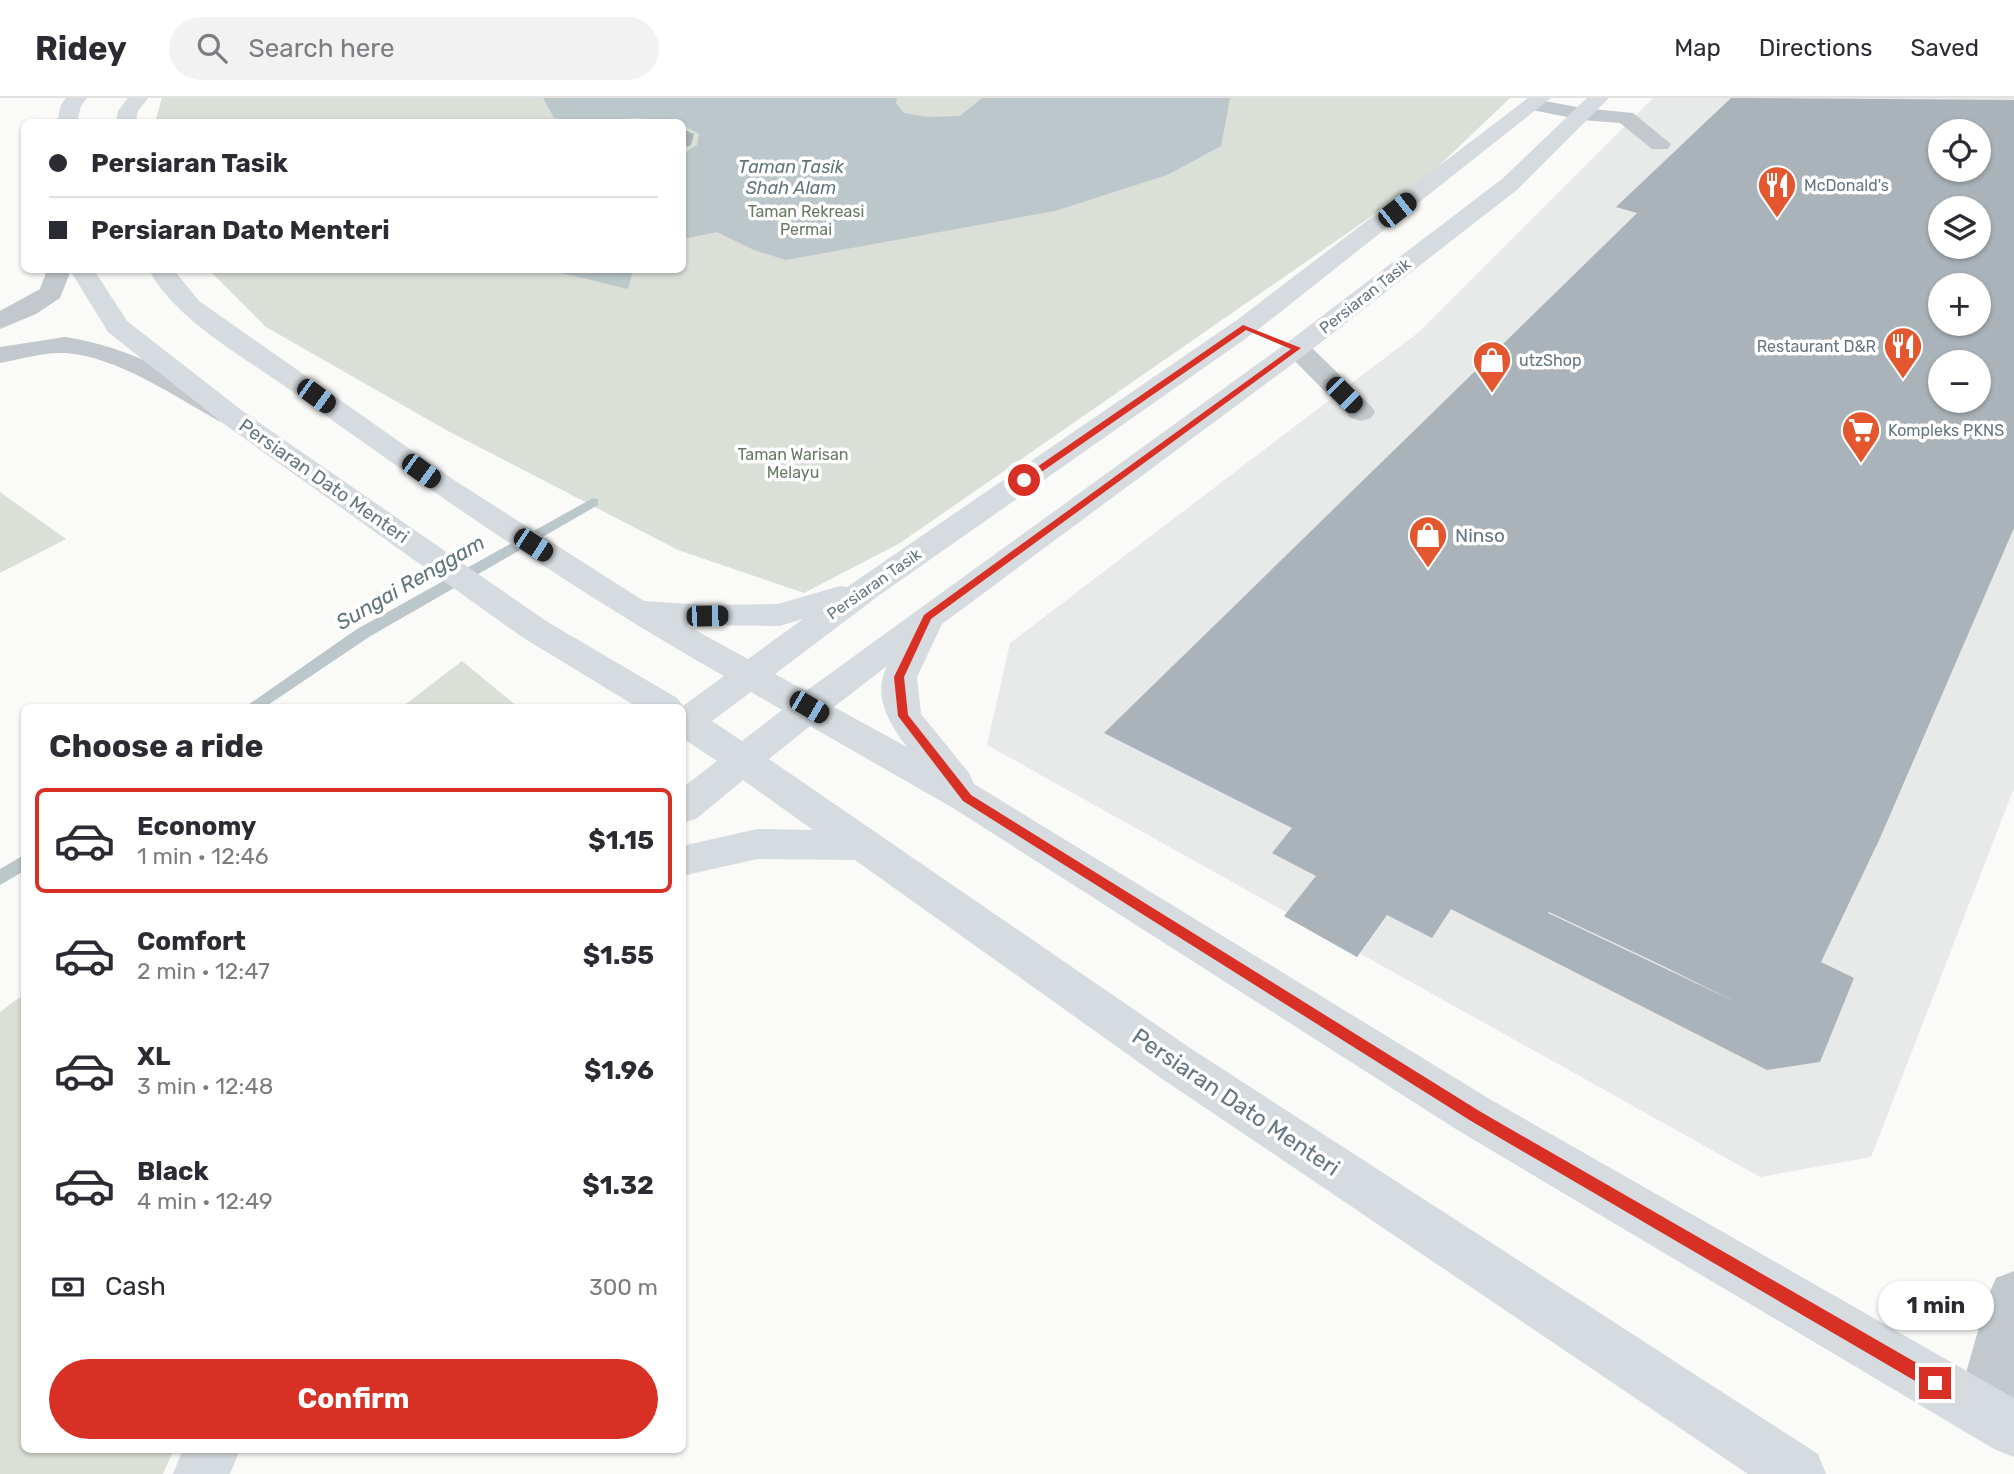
<!DOCTYPE html>
<meta charset="utf-8">
<style>
:root{--surface:#fff;--page:#f2f2f3;--text:#2b2b33;--muted:#7c7c81;--line:#e1e1e2;--accent:#d93025}
body{margin:0;font-family:Rubik,sans-serif;background:var(--page);color:var(--text);height:100vh;display:flex;flex-direction:column;font-size:26px;white-space:nowrap}
*{box-sizing:border-box;margin:0}
p{font-size:23px;color:var(--muted)}
.icon{flex:none;width:38px;height:38px;fill:none;stroke:currentColor;stroke-width:2;stroke-linecap:round;stroke-linejoin:round}
.map{position:relative;flex:1;overflow:hidden}
.side{position:absolute;left:21px;top:606px;width:665px;height:749px;display:flex;flex-direction:column;background:var(--surface);border-radius:10px;box-shadow:0 2px 5px #0004}
.side>*{flex:none}
.hud{position:absolute;left:21px;top:21px;width:665px;height:154px;border-radius:10px;box-shadow:0 2px 5px #0004;display:grid;align-content:center;height:154px;padding:0 28px;background:var(--surface)}
.fabs{position:absolute;left:1928px;top:21px;display:grid;gap:14px}
.fabs a{display:grid;place-items:center;width:63px;height:63px;border-radius:50%;background:var(--surface);box-shadow:0 2px 5px #0004;font-size:35px}
.end{position:absolute;width:32px;height:32px;margin:-16px;border:9px solid #d93025;background:#fff;box-shadow:0 0 0 4px #fff}
.from{border-radius:50%}
.bubble{position:absolute;height:49px;border-radius:24px;background:var(--surface);box-shadow:0 2px 5px #0004;font-size:23px;font-weight:700;line-height:49px;text-align:center}
.car{position:absolute;width:21px;height:42px;margin:-21px -10px;border-radius:9px;box-shadow:0 0 5px 2px #0007;background:linear-gradient(#222 24%,#8ab4d8 0 40%,#222 0 76%,#8ab4d8 0 86%,#222 0)}
.hud b{display:flex;align-items:center;gap:24px;height:66px;font-size:26px}
.hud b+b{border-top:2px solid var(--line)}
.hud i{width:18px;height:18px;background:var(--text)}
ul{padding:0;list-style:none}
li{display:flex;align-items:center;gap:21px;height:105px;margin:0 14px 10px;padding:0 14px;border:4px solid transparent;border-radius:10px}
li div{flex:1}
li b{display:block;font-size:26px}
li em{font-style:normal;font-weight:700}
li.on{border-color:var(--accent)}
li>.icon{width:63px;height:63px;stroke-width:1.5}
h2{padding:0 28px;font-size:32px;line-height:84px}
.pay{display:flex;align-items:center;gap:18px;height:77px;padding:0 28px;font-size:26px}
.pay p{margin-inline-start:auto}
.cta{display:flex;gap:14px;margin-top:auto;padding:14px 28px}
.cta a{flex:1;height:80px;border-radius:42px;background:var(--accent);color:#fff;font-size:28px;font-weight:700;line-height:80px;text-align:center}
header{display:flex;align-items:center;gap:42px;box-sizing:border-box;height:98px;padding:0 35px;background:var(--surface);border-bottom:2px solid var(--line)}
header strong{font-size:33px}
nav{display:flex;gap:38px;margin-inline-start:auto;font-size:24px}
.search{width:490px;height:63px;background:var(--page);display:flex;align-items:center;gap:18px;box-sizing:border-box;padding:0 24px;border-radius:38px;color:var(--muted);font-size:26px}
.map>svg:first-child{display:block}
</style>
<header>
<strong>Ridey</strong>
<div class="search"><svg class="icon" aria-label="search" viewBox="0 0 24 24"><circle cx="10" cy="10" r="6"/><path d="M15 15l6 6"/></svg>Search here</div>
<nav><a>Map</a><a>Directions</a><a>Saved</a></nav>
</header>
<div class="map">
<svg width="2014" height="1376" viewBox="0 0 2014 1376">
<rect width="100%" height="100%" fill="#fafaf8"/>
<path fill="#e8e9e9" fill-rule="evenodd" d="M1653,0H2014V690L1871,1059L1760,1079L987,647L1010,545L1419,234ZM1941,33H1979V72H1941ZM1941,110H1979V149H1941ZM1941,187H1979V226H1941ZM1941,264H1979V303H1941Z"/>
<path fill="#dadfd7" d="M162,0H1510L1424,82L900,445L804,495L678,452L448,333L266,229L209,172H682V24H155Z
M0,394L66,441L0,475Z
M462,563L518,609H402Z
M24,896V1351H174L163,1376H0V914Z"/>
<path fill="#bbc7cb" d="M543,0H897L896,5L904,15L928,19L960,18L982,0H1230L1221,48L1167,77L1055,113L786,162L754,152L717,134L683,141V56L697,47L699,36L683,27L682,24L636,20L587,24L554,20Z
M549,172H632L633,173L628,191Z"/>
<g fill="none" stroke-linecap="round" stroke-linejoin="round">
<path fill="#bbc7cb" fill-rule="evenodd" d="M593,400L598,401V407L369,539L265,609H245L357,531Z
M24,757V773L0,787V771Z"/>
</g>
<path fill="#aab3b9" fill-rule="evenodd" d="M1731,0L2014,2V430L1880,740L1821,864L1854,880L1820,964L1767,972L1451,811L1432,840L1387,817L1357,859L1284,818L1316,778L1272,755L1292,730L1104,635L1630,122L1637,115L1616,109ZM1941,33H1979V72H1941ZM1941,110H1979V149H1941ZM1941,187H1979V226H1941ZM1941,264H1979V303H1941ZM1549,814L1659,866L1740,906L1548,815Z
M682,31L694,36L691,47L682,51Z"/>
<g fill="none" stroke-linecap="round" stroke-linejoin="round">
<path fill="#c3c8cc" fill-rule="evenodd" d="M1534,1L1582,10L1633,15L1671,46L1668,51H1652L1620,25L1582,22L1527,11L1524,7L1527,3Z
M47,172H71L60,200L36,216L0,231V213L40,191Z
M65,239C129,248 183,281 239,311L243,317L239,323L229,326L219,323C174,298 116,258 65,255C43,254 21,261 0,265V249Z
M1297,242L1306,244L1371,308L1375,314L1371,320L1361,323L1351,320L1288,256L1284,250L1288,244Z
M2014,1173V1300L2002,1332L1983,1341L1964,1332L1955,1313L1988,1198L1996,1180Z"/>
<path fill="#d6dbdf" fill-rule="evenodd" d="M66,0H87L81,8L77,24H57L61,7Z
M128,0H148L138,13L136,24H116L118,13Z
M1528,0H1551L1255,234L881,496L775,576L806,593L1288,244L1502,81L1587,0H1609L1518,91L1306,256L942,526L917,579L921,616L969,675L974,686L1493,1003L2014,1300V1359L1994,1351L1459,1033L953,710L810,628L769,661L1190,950L1818,1356L1826,1376H1748L1158,978L855,762L757,761L682,778V748L757,731L813,732L743,682L696,721L682,725V690L717,663L682,640V609H637L522,539L224,326L108,234L70,172H94L127,223L244,314L546,523L677,600L683,608L724,578C574,493 433,395 293,294C246,260 176,223 149,172H174L199,203L454,382L644,503L707,507L778,506L840,488L847,489L1237,222ZM803,521L748,561L686,527L780,528ZM887,568C872,598 889,625 907,649L834,609ZM751,594L782,612L742,643L712,623Z
M183,1351H240L230,1376H173Z"/>
</g>
<path fill="#d93025" d="M1243,227L1301,250L931,521L904,579L908,617L971,697L1481,1014L1941,1279L1943,1285L1941,1291L1935,1293L1929,1291L1471,1023L963,703L898,618L894,579L924,517L1291,251L1246,232L1027,384H1021V380Z"/>
<defs>
<g id="restaurant-pin" transform="scale(2.0125)"><path d="M0 17L-7.5 6A9.5 9.5 0 1 1 7.5 6Z" fill="#e4572e" stroke="#fff"/><path d="M-5-6h1v4h1v-4h1v4h1v-4h1v5L-1.5 .5V6h-2V.5L-5-1ZM5-6V6H3V1.5H1.5Q1.5-4 5-6Z" fill="#fff"/></g>
<g id="shop-pin" transform="scale(2.0125)"><path d="M0 17L-7.5 6A9.5 9.5 0 1 1 7.5 6Z" fill="#e4572e" stroke="#fff"/><path d="M-5-2.5h2.3a2.7 3.5 0 0 1 5.4 0H5L5.5 6h-11ZM-1.5-2.5h3a1.5 2.3 0 0 0-3 0Z" fill="#fff"/></g>
<g id="supermarket-pin" transform="scale(2.0125)"><path d="M0 17L-7.5 6A9.5 9.5 0 1 1 7.5 6Z" fill="#e4572e" stroke="#fff"/><path d="M-6-5.5h2.5l.6 2H6L4.5 2H-2.5L-4.4-4H-6ZM-1.5 3.2a1.3 1.3 0 1 0 .1 0ZM3 3.2a1.3 1.3 0 1 0 .1 0Z" fill="#fff"/></g>
</defs>
<g fill-rule="evenodd">
<use href="#restaurant-pin" x="1777" y="87"/>
<use href="#restaurant-pin" x="1903" y="248"/>
<use href="#shop-pin" x="1492" y="262"/>
<use href="#supermarket-pin" x="1861" y="332"/>
<use href="#shop-pin" x="1428" y="437"/>
</g>
<g text-anchor="middle" dominant-baseline="central" stroke-width="7" stroke-linejoin="round" paint-order="stroke">
<g font-size="16" fill="#657683" stroke="#fff" text-anchor="start">
<text x="1804" y="87">McDonald's</text>
<text x="1876" y="248" text-anchor="end">Restaurant D&amp;R</text>
<text x="1519" y="262">utzShop</text>
<text x="1888" y="332">Kompleks PKNS</text>
</g>
<g font-size="16" fill="#687a64" stroke="#fff">
<text x="806" y="113">Taman Rekreasi<tspan x="806" dy="18">Permai</tspan></text>
<text x="793" y="356">Taman Warisan<tspan x="793" dy="18">Melayu</tspan></text>
</g>
<g font-size="16" fill="#657683" stroke="#fff">
<text transform="translate(1365 198) rotate(-38)">Persiaran Tasik</text>
<text transform="translate(874 486) rotate(-35)">Persiaran Tasik</text>
</g>
<g font-size="18" font-style="italic" fill="#60757c" stroke="#fff">
<text x="791" y="69">Taman Tasik<tspan x="791" dy="21">Shah Alam</tspan></text>
</g>
<g font-size="19" fill="#657683" stroke="#fff">
<text transform="translate(324 383) rotate(35)">Persiaran Dato Menteri</text>
</g>
<g font-size="19" fill="#657683" stroke="#fff" text-anchor="start">
<text x="1455" y="437">Ninso</text>
</g>
<g font-size="21" font-style="italic" fill="#60757c" stroke="#fff">
<text transform="translate(410 484) rotate(-30)">Sungai Renggam</text>
</g>
<g font-size="23" fill="#657683" stroke="#fff">
<text transform="translate(1236 1004) rotate(34)">Persiaran Dato Menteri</text>
</g>
</g>
</svg>
<div class="fabs">
<a><svg class="icon" aria-label="locate" viewBox="0 0 24 24"><circle cx="12" cy="12" r="6"/><path d="M12 2v4M12 18v4M2 12h4M18 12h4"/></svg></a>
<a><svg class="icon" aria-label="layers" viewBox="0 0 24 24"><path d="M12 4l9 5-9 5-9-5zM3 14l9 5 9-5"/></svg></a>
<a>+</a>
<a>−</a>
</div>
<i class="end from" style="left:1024px;top:382px"></i>
<i class="end" style="left:1935px;top:1285px"></i>
<div class="bubble" style="left:1878px;top:1183px;width:116px">1 min</div>
<i class="car" style="left:1397px;top:112px;rotate:52deg"></i>
<i class="car" style="left:1344px;top:297px;rotate:135deg"></i>
<i class="car" style="left:316px;top:298px;rotate:126deg"></i>
<i class="car" style="left:421px;top:373px;rotate:126deg"></i>
<i class="car" style="left:533px;top:447px;rotate:123deg"></i>
<i class="car" style="left:707px;top:518px;rotate:89deg"></i>
<i class="car" style="left:809px;top:609px;rotate:120deg"></i>
<div class="hud">
<b><i class="from"></i>Persiaran Tasik</b>
<b><i></i>Persiaran Dato Menteri</b>
</div>
<section class="side">
<h2>Choose a ride</h2>
<ul>
<li class="on"><svg class="icon" aria-label="car" viewBox="0 0 24 24"><path d="M5 17H2v-5l4-1 3-4h7l3 4 3 1v5h-3M9 17h6M6 11h13"/><circle cx="7" cy="17" r="2"/><circle cx="17" cy="17" r="2"/></svg><div><b>Economy</b><p>1 min · 12:46</p></div><em>$1.15</em></li>
<li><svg class="icon" aria-label="car" viewBox="0 0 24 24"><path d="M5 17H2v-5l4-1 3-4h7l3 4 3 1v5h-3M9 17h6M6 11h13"/><circle cx="7" cy="17" r="2"/><circle cx="17" cy="17" r="2"/></svg><div><b>Comfort</b><p>2 min · 12:47</p></div><em>$1.55</em></li>
<li><svg class="icon" aria-label="car" viewBox="0 0 24 24"><path d="M5 17H2v-5l4-1 3-4h7l3 4 3 1v5h-3M9 17h6M6 11h13"/><circle cx="7" cy="17" r="2"/><circle cx="17" cy="17" r="2"/></svg><div><b>XL</b><p>3 min · 12:48</p></div><em>$1.96</em></li>
<li><svg class="icon" aria-label="car" viewBox="0 0 24 24"><path d="M5 17H2v-5l4-1 3-4h7l3 4 3 1v5h-3M9 17h6M6 11h13"/><circle cx="7" cy="17" r="2"/><circle cx="17" cy="17" r="2"/></svg><div><b>Black</b><p>4 min · 12:49</p></div><em>$1.32</em></li>
</ul>
<div class="pay"><svg class="icon" aria-label="cash" viewBox="0 0 24 24"><path d="M3 7h18v10H3z"/><circle cx="12" cy="12" r="2"/></svg>Cash<p>300 m</p></div>
<div class="cta"><a>Confirm</a></div>
</section>
</div>
